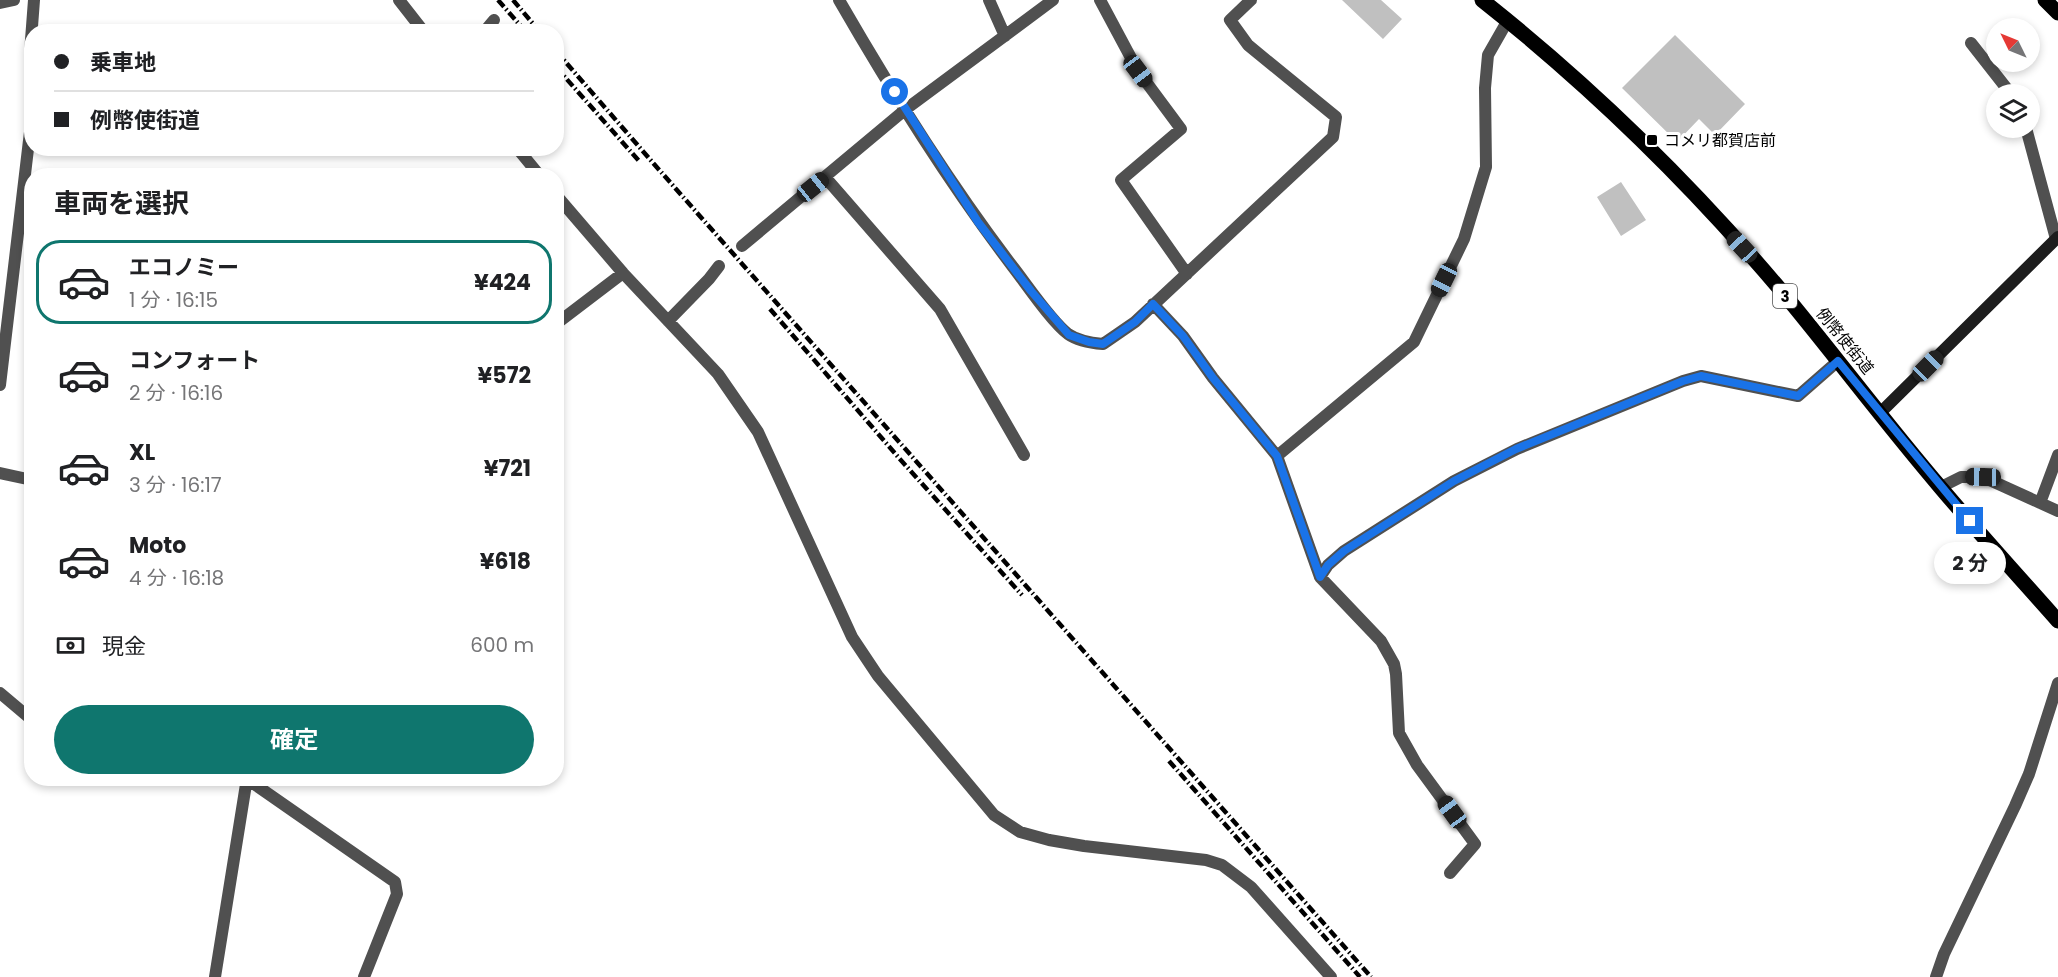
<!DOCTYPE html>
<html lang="ja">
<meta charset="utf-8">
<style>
:root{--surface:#fff;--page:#f2f2f2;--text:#202124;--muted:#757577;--line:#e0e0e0;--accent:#0f766e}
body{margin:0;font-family:Poppins,"Noto Sans JP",sans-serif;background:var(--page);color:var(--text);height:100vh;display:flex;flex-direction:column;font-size:22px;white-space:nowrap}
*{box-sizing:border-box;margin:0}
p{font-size:20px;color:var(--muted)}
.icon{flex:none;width:33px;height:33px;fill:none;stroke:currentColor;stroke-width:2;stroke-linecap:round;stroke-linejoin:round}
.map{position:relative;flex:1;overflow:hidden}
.details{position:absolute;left:24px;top:168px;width:540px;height:618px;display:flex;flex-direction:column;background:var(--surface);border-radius:24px;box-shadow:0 3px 9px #0003}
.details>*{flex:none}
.guide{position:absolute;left:24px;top:24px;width:540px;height:132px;border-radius:24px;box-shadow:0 3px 9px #0003;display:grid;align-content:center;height:132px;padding:0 30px;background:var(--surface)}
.needle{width:39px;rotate:313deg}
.controls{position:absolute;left:1986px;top:18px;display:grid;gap:12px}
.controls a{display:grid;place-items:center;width:54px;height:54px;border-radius:50%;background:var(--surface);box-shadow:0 3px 9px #0003;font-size:30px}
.end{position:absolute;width:27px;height:27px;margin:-14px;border:8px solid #1a73e8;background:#fff;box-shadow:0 0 0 3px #fff}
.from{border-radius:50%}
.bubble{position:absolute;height:42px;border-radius:21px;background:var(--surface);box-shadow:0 3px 9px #0003;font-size:20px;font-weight:700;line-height:42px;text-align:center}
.car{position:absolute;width:18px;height:36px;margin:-18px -9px;border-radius:8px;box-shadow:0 0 4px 2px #0007;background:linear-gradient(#222 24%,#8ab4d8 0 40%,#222 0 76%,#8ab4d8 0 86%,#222 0)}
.guide b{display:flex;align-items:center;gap:21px;height:57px;font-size:22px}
.guide b+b{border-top:2px solid var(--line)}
.guide i{width:15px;height:15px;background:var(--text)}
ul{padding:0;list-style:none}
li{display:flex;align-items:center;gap:18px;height:84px;margin:0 12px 9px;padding:0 18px;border:3px solid transparent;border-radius:24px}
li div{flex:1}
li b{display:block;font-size:22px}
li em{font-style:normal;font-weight:700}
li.active{border-color:var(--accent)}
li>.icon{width:54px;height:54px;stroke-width:1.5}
h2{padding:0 30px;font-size:27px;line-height:72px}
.pay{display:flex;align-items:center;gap:15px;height:66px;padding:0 30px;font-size:22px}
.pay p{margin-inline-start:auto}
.button{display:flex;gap:12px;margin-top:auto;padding:12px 30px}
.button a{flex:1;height:69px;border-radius:36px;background:var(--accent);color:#fff;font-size:24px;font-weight:700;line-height:69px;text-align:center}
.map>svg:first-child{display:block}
</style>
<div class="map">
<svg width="2058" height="977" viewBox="0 0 2058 977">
<rect width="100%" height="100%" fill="#fff"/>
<path fill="#c0c0c0" d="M1342,0H1381L1402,19L1383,39Z
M1675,35L1745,104L1715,135L1699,119L1677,142L1622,88Z
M1621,182L1646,220L1621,236L1597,197Z"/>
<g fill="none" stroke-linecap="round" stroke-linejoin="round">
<path stroke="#505050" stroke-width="12" d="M399,0L424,32
M839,0C892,92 949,183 1013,267C1027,285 1051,321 1068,334C1078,341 1092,343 1103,344L1135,322L1333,137L1336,117L1248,45L1230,20L1251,0
M989,0L1005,36
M1100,0L1138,71L1181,129L1121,180L1187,274
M0,3L14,0
M484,32L494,20
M1971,43L2011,94
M2026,128L2056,239
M517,148L540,176
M825,177L940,309L1024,455
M556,195L623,273L718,374L758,432L852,637L878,676L994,815L1020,832L1049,840L1084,846L1206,860L1222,865L1251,887L1331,977
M742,246L906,109L1053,0
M1153,304L1183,336L1213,378L1277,456L1320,577
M668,321L709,279L719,266
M556,324L623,273
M0,385L30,132V53L34,0
M1277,456L1414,342L1464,239L1486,167L1485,88L1488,55L1508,20
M0,473L32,480
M1941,487L1961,477H1983L2058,511
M2040,503L2058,455
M0,693L32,720
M220,778L247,779L395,882L397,894L364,977
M1450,873L1475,844L1417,765L1399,733L1396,674L1394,664L1381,641L1320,577L1328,565L1344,551L1454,481L1517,449L1683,381L1701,376L1798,396L1838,361
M215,977L247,778
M1936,977L1944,954L2015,806L2029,774L2058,683"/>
<path stroke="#1d1d1d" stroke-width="12" d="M1880,413L2058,237"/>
<path stroke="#000" stroke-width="15" d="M1482,0C1592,87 1694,187 1784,294C1837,358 1887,425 1941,488C1979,533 2019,577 2058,621
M2045,0L2058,13"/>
<path stroke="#000" stroke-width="4.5" stroke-dasharray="9 3 1.5 3" stroke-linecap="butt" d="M498,0L526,32
M513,0L540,32
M556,51L654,164L1371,977
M556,67L639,161
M770,309L899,458L1022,595
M1169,761L1360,977"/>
</g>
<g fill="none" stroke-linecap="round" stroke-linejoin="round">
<path stroke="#1a73e8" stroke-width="8" d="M895,92L978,222L1031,291L1069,335L1089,342L1103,344L1135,322L1153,304L1183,336L1213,378L1277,456L1320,577L1328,565L1344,551L1454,481L1516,449L1683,381L1701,376L1798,396L1838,361L1970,521"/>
</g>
<rect fill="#000" stroke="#fff" stroke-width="2" x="1646" y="134" width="12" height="12" rx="3"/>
<g text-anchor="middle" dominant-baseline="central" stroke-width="6" stroke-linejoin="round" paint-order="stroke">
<rect fill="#fff" stroke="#4c4c4c" stroke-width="1.5" x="1773" y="284" width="24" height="24" rx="4.5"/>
<g font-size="15" font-weight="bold" fill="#000">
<text x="1785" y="296">3</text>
</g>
<g font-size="16" fill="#000" stroke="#fff" text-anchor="start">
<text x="1664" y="140">コメリ都賀店前</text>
</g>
<g font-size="16" fill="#000" stroke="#fff">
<text transform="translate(1845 341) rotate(51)">例幣使街道</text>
</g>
</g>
</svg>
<div class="controls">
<a><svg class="needle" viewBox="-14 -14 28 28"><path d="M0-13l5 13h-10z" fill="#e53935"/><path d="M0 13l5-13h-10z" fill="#757577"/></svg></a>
<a><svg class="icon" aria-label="layers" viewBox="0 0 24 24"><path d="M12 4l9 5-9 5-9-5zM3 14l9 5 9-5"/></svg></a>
</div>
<i class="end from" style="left:895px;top:92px"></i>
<i class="end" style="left:1970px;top:521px"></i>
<div class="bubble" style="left:1934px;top:542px;width:72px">2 分</div>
<i class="car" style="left:1138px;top:71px;rotate:143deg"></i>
<i class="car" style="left:813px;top:187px;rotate:51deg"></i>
<i class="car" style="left:1742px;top:247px;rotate:317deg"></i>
<i class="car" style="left:1444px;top:280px;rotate:206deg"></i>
<i class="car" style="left:1928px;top:366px;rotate:45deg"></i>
<i class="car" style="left:1983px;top:477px;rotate:271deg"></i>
<i class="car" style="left:1452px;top:812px;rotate:324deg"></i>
<div class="guide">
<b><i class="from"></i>乗車地</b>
<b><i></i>例幣使街道</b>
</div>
<section class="details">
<h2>車両を選択</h2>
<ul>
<li class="active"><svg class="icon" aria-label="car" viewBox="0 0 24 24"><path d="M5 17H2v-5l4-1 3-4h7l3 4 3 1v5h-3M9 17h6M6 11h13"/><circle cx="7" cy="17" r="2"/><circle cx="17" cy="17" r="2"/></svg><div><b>エコノミー</b><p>1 分 · 16:15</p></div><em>¥424</em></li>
<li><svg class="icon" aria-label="car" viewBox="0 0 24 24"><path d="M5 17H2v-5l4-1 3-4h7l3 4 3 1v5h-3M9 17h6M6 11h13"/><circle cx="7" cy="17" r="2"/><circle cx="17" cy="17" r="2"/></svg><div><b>コンフォート</b><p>2 分 · 16:16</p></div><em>¥572</em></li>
<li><svg class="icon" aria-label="car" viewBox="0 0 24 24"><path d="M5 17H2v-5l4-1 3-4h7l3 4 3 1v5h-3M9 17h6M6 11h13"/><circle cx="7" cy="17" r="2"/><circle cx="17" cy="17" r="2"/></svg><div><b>XL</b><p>3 分 · 16:17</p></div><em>¥721</em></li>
<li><svg class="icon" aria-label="car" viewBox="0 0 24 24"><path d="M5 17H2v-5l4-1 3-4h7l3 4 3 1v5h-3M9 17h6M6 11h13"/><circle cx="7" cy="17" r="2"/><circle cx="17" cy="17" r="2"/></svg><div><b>Moto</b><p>4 分 · 16:18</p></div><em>¥618</em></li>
</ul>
<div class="pay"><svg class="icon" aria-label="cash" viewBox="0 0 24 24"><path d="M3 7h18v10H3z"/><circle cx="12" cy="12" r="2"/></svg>現金<p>600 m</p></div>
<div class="button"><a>確定</a></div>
</section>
</div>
